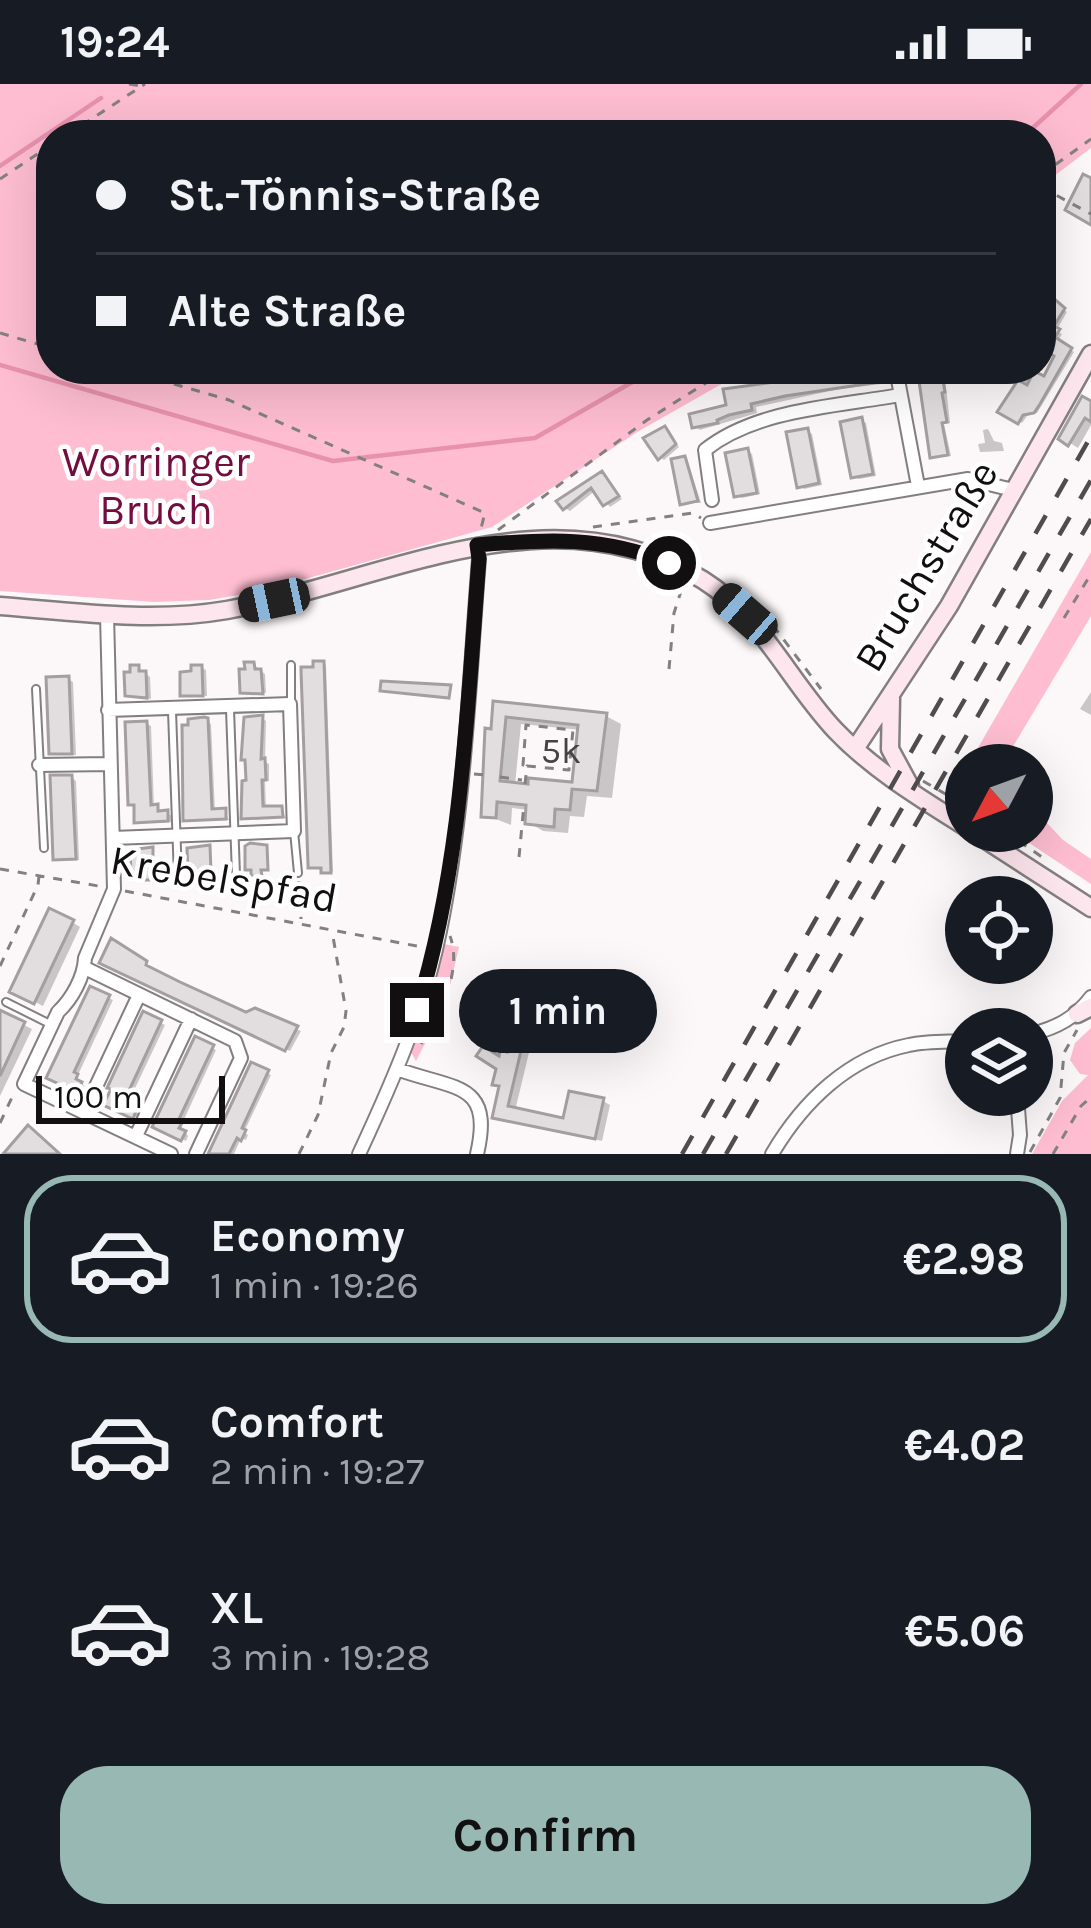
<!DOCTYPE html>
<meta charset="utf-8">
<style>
:root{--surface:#171b24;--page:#242831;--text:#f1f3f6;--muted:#9ea1a6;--line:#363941;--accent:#98b8b4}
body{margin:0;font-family:Karla,sans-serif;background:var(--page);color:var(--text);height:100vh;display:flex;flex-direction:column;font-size:45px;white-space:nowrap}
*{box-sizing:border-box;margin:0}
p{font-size:39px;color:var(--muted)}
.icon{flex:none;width:66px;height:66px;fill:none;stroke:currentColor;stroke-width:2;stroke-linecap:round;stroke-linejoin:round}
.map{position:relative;height:1070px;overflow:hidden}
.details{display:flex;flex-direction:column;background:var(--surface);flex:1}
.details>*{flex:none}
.top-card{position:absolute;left:36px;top:36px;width:1020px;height:264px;border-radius:48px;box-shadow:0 12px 48px #0002;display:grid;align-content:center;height:264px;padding:0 60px;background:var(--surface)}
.needle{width:78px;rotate:229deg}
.fabs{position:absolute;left:945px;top:660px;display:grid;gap:24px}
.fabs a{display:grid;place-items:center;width:108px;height:108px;border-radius:50%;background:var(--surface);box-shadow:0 12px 48px #0002;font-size:60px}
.scale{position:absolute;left:36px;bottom:30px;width:189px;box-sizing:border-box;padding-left:12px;border:6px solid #110f10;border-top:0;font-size:33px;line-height:42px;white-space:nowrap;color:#110f10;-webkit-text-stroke:9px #fff;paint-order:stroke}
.end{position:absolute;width:54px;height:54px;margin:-27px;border:15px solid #110f10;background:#fff;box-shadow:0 0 0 6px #fff}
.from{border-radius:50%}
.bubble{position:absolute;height:84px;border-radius:42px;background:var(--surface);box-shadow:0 12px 48px #0002;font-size:39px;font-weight:700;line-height:84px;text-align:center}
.car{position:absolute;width:36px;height:72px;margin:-36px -18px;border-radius:15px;box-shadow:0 0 9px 3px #0007;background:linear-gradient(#222 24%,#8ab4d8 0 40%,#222 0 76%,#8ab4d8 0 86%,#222 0)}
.top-card b{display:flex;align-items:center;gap:42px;height:114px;font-size:45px}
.top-card b+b{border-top:3px solid var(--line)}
.top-card i{width:30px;height:30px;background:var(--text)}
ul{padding:21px 0 0;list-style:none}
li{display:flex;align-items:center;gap:36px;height:168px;margin:0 24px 18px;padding:0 36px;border:6px solid transparent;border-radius:48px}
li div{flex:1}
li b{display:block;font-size:45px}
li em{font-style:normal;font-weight:700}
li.current{border-color:var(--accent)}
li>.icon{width:108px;height:108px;stroke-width:1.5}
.action{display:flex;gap:24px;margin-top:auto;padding:24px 60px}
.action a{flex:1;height:138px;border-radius:48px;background:var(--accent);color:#111;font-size:48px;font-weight:700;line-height:138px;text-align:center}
.status{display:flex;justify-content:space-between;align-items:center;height:84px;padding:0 60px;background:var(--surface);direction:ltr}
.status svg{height:33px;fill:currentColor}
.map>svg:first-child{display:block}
</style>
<div class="status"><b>19:24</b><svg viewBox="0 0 49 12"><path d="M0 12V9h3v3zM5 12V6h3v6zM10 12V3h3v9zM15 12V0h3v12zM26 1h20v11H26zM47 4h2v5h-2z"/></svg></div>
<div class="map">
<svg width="1091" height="1070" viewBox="0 0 1091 1070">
<rect width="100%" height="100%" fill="#fcf8f9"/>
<path fill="#febdd1" d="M0,0H1091V64L1041,102V51H51V285H748L639,347L492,443L262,507L209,516L154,518L0,507Z
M1091,468V532L1002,681H968Z
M1032,723L1063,756L1091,775V800L1011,747H1032Z
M444,860L459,863L446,919L416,977L409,965Z
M1091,944V1070H1032L1062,1017L1088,991L1080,990L1070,976L1075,959Z"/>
<path fill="#0003" fill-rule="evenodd" d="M1041,172L1055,179L1051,187L1041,181Z
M1053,218L1067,228L1056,247L1062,250L1057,258L1074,268L1037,329L1027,332L1022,339L1001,327L1026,286L1045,297L1058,271L1041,262Z
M836,285H888L890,299L839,305L756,323L757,329L700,346L694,342L786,300Z
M925,285H944L950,339L944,340L951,372H933Z
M1091,321V341L1078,364L1062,354Z
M862,337L866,339L876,392L859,395L854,392Z
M988,345L994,357L1002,359L1004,367L980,368L978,360L985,359L983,346Z
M665,346L679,363L664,376L660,373Z
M807,347L812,350L822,401L804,405L800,402Z
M747,367L752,370L760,410L742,414L737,411Z
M684,375L688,378L701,419H682Z
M602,391L622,415L610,423L596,406L570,427L565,424Z
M323,580L326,581L333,788L311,782L316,586Z
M254,581L265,590L266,609L243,608Z
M138,584L150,593L151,615L128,610Z
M202,584L206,586L207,612L183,610Z
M68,595L73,598L76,671H57L52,669Z
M1091,608V631L1080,625Z
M496,620L606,632L621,640L612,714L587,712L584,733L570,732L568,749L543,747L528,738L529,726L512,724L511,741L485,731ZM521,640L581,646L575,701H515Z
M262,634L266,637L265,678L269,680V697H265L266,725H281L286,734L244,733Z
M204,636L211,640L215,728L225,727L229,736L186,735Z
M147,640L151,642L154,723L172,732V738L142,739L137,737V723L131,720Z
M72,694L76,697L79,776L61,777L56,774Z
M72,838L80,843L43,922L13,907Z
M112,858L150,882L149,885L246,932L255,928L301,947L290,967L103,878Z
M91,906L113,916L77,993L85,1003L82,1008L50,992Z
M2,930L32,945L0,1012V935Z
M144,931L165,941L129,1017L132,1019L130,1024L140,1029L138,1034L107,1019Z
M515,943L590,961L589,969L532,956L515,1027L565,1038L603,1017L610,1021L602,1057L496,1032L502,1003L501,976L510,971Z
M196,956L216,966L181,1042L188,1052L186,1057L155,1042Z
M252,982L271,991L244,1048L248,1051L246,1056L241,1054L234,1070H214Z"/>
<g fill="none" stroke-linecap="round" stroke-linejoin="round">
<path stroke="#e891ae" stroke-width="4.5" d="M1025,51L1081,0
M0,82L101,14
M0,281L333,377L535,354L655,285"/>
</g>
<path fill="#e2ddde" stroke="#a39ea0" stroke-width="3" fill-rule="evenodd" d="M1083,90L1091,94V141L1065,126Z
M1052,213L1065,224L1054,242L1060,245L1055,253L1072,264L1040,320L1034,329L1023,331L1018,340L997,328L1018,296L1027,301L1034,287L1044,292L1054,272L1047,268L1050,262L1041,257L1046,238L1041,232Z
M818,285H883L886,297L785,312L751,320L752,326L729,331L717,336L718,339L692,344L689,330L726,321L723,305L782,297L781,289Z
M922,285H941L945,308L942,309L947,338L942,339L948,371L930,374L918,290L923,289Z
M1082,312L1091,317V338L1085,334L1068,362L1058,355Z
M862,333L873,390L851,394L840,338Z
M665,342L676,360L658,376L643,354Z
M808,344L819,399L797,404L786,348Z
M748,364L757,409L734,413L725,369Z
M685,372L698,417L680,421L671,375Z
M602,387L619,412L603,422L591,404L563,426L556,417Z
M313,577H324L331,789H321V784H308V781L301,587V583H313Z
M244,578H254L255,585H261L263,610L240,609L239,585H245Z
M130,581H139V587H146L147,614L125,612L124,588H130Z
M191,581H202L203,612H180V588L191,587Z
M69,592L72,670H49L46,593Z
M381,597L451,601L449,614L380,607Z
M493,617L607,629L597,707L572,705L570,726L555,725L554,743L525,740L526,721L497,718L496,734L481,733L485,644L491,645ZM506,633L578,641L572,698L528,694V700L500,697Z
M263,631L261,675L265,674L266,696H262L263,722H282L283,733L241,735L242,697L246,696L245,676H241L244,633Z
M204,633L208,634L212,725L226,724V735L183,737L182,641H188V635Z
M147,637L151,721L158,720V727L168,726V737L134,739V721H128L125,638Z
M50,691H72L76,775L53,776Z
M250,759L267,761L268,786H261L262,792H251V786H245V762Z
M210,761L211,788H188L187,764Z
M153,763V790H150V796H137L136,790L131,791L130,766Z
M49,824L74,836L34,920L9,908Z
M111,854L147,877L146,881L180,898L246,928L255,924L298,942L285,967L99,879Z
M90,902L110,911L74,988L78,990L76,995L82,998L77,1008L46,994Z
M0,926L25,938L0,992Z
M143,927L162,936L126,1013L130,1014L127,1020L137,1024L133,1035L103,1021L111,1005L107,1004Z
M513,939L584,954L581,967L524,954L508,1022L563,1034L569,1007L604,1014L595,1055L492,1034L499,1002L492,1001L496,985L476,972L483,962L499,972L500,966L507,968Z
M195,952L214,961L178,1037L182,1039L179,1044L186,1047L181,1057L152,1043Z
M251,978L269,986L242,1044L246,1046L241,1057L237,1054L229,1070H208Z
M28,1041L60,1070H3Z"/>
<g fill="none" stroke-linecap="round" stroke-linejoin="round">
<g stroke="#837f80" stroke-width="10">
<path id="service" d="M36,605L44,764
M291,619V581
M230,625L236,791
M172,627L178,793
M294,747L298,789
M6,918L52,941"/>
</g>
<g stroke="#837f80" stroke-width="16">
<path id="minor" d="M896,285L918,402
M712,416L705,366C756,325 839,322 900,311
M710,439L968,395L1013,406
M107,531L114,805L85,874C84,893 72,915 58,928L24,1000L171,1070
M108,626L290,620L294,747L113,754
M39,681L109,680
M85,884L235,957L241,974L196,1070
M1032,950C1058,943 1075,934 1091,913
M397,985C454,1006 494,997 477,1070
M84,1028L139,911
M136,1052L191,935
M359,1070C392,999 425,924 440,847C465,725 469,598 479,475L477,462
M772,1070C802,1019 848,973 909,961C927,957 947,958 966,957
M1017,1070L1020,1051L1017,1011"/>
</g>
<g stroke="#837f80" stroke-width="21">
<path id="secondary" d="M0,522C75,528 152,539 227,526C384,498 550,401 703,496C762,533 789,597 835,646C872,685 920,714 966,743
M891,614L890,665L910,702
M855,665L949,522L1091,270
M972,747L1091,824
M1077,930L1091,923"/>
</g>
<path stroke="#838081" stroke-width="3" stroke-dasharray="9 9" stroke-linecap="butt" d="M129,0L140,2
M67,51L145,0
M1041,91L1091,55
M0,95L51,61
M1041,103L1091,130
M0,249L51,264
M122,285L229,316L485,429L480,448
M593,443L693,429L701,434
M498,446L647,336L728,285
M762,527L821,605
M1064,534L1091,490
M669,585L674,529L683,501
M474,690L485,691
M500,693L522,696
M923,697L966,722
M525,700L527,682L569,686L573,646L526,641L523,681L527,682
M1004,747L1042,773
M519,773L524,720
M0,785L104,803
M299,797L301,835
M125,807L422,863
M0,882L38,801L39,792
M421,960C439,930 463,888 450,852
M0,1039L14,1009
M1030,1068L1060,1014L1064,969L1077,946
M299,1070L318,1031L331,969L344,943L346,927L332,847
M1053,1070L1081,1022L1091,1013"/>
<use href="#service" stroke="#fff" stroke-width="6"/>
<use href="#minor" stroke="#fff" stroke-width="12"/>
<use href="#secondary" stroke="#fee6ee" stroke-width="16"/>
<path stroke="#4f4c4d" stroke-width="4.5" stroke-dasharray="21 21" stroke-linecap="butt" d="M682,1070L1091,352
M703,1070L1091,396
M726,1070L1091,435"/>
</g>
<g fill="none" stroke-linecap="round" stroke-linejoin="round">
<path stroke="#110f10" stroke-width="15" d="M417,926C462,781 467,626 479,475L477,461C546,455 604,452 669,479"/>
</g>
<g text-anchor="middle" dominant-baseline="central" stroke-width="9" stroke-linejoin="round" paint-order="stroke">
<g font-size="36" fill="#454244">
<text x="561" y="667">5k</text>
</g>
<g font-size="42" fill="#740c3f" stroke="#fff">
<text x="156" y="378">Worringer<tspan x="156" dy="48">Bruch</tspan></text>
</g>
<g font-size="42" fill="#110f10" stroke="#fff">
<text transform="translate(926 482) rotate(-59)">Bruchstraße</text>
<text transform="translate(224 795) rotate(10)">Krebelspfad</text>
</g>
</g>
</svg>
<div class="fabs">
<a><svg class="needle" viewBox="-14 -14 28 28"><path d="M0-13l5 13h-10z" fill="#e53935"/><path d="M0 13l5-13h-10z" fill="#9ea1a6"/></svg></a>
<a><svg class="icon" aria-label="locate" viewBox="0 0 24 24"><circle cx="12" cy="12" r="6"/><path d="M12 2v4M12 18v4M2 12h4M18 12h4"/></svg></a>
<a><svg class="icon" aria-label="layers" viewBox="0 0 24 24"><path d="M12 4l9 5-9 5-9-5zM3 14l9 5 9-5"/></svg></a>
</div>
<div class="scale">100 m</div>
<i class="end from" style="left:669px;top:479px"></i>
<i class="end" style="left:417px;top:926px"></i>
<div class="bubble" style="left:459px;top:885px;width:198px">1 min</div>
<i class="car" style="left:274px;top:516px;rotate:258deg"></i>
<i class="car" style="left:745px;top:530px;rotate:311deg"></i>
<div class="top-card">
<b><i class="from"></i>St.-Tönnis-Straße</b>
<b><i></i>Alte Straße</b>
</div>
</div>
<section class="details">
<ul>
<li class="current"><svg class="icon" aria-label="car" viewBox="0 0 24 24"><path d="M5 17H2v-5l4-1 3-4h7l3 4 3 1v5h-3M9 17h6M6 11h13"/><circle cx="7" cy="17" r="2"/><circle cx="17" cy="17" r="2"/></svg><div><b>Economy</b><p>1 min · 19:26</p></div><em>€2.98</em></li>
<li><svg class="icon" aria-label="car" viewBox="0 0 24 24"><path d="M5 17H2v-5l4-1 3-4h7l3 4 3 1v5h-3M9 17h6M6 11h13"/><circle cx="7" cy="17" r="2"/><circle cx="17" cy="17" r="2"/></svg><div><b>Comfort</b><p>2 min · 19:27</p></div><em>€4.02</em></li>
<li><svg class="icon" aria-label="car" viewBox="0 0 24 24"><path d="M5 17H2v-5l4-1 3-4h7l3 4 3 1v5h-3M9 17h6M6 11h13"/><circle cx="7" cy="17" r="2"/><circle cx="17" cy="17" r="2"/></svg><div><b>XL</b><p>3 min · 19:28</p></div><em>€5.06</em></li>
</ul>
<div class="action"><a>Confirm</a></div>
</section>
